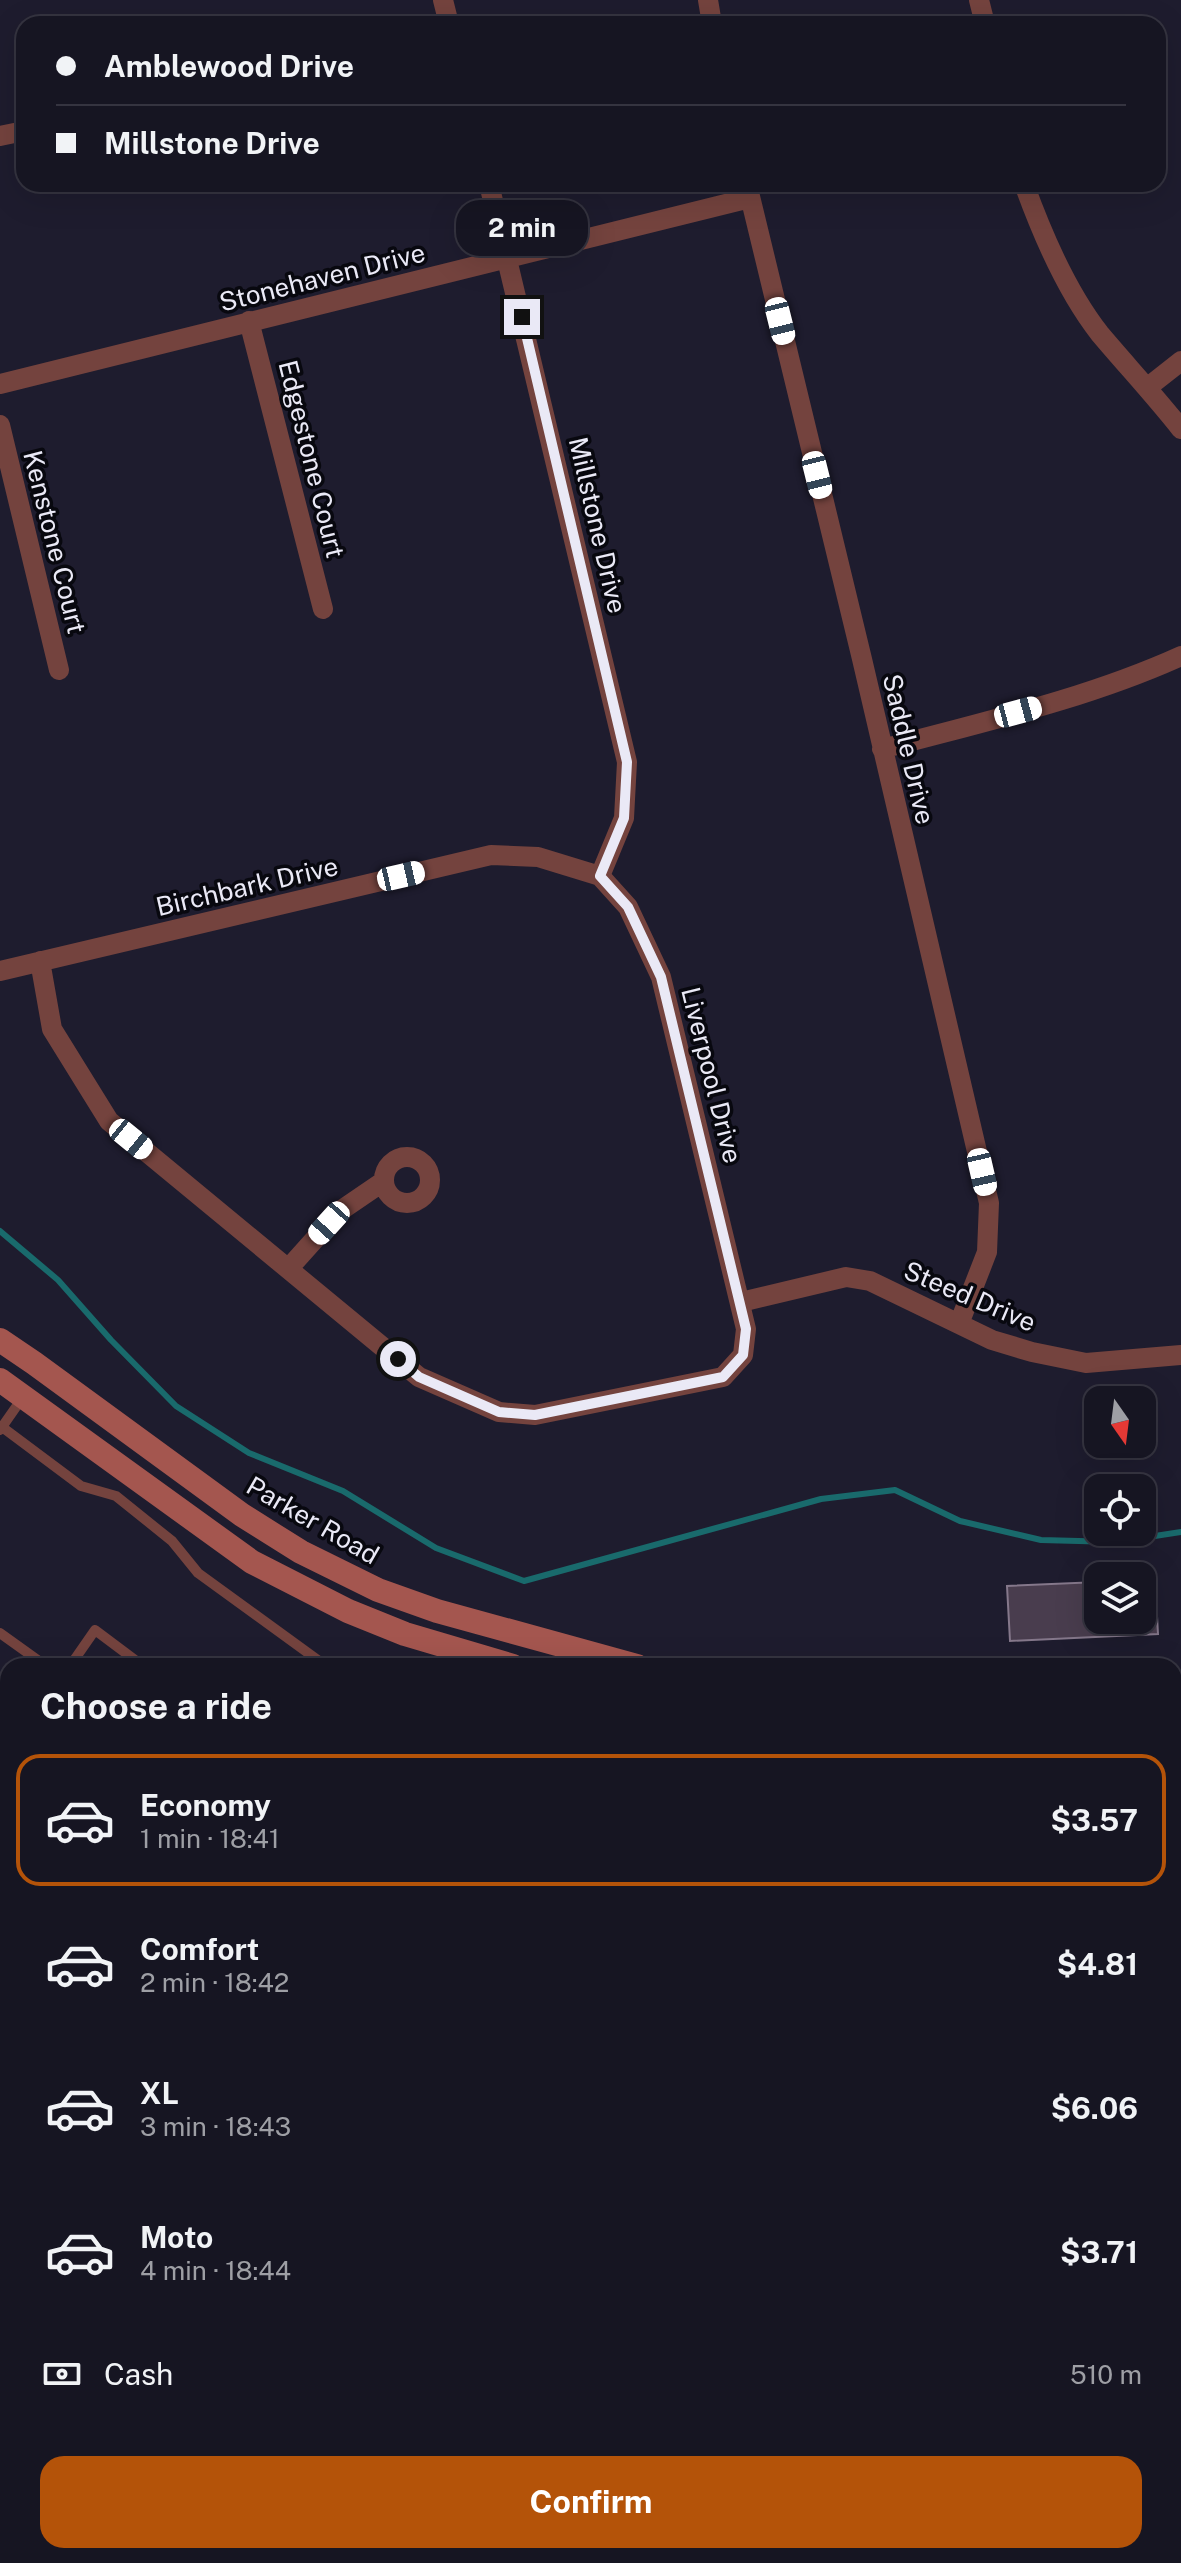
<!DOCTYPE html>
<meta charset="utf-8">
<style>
:root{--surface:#161522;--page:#1f1e2a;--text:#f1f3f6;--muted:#9e9fa5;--line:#353440;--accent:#b45309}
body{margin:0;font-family:"Public Sans",sans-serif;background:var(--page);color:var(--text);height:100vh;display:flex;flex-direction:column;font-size:30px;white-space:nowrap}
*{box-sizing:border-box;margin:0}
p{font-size:26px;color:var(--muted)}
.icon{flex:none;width:44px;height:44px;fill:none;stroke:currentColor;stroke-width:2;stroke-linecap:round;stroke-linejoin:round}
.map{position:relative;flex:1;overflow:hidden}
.details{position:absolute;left:0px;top:1658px;width:1182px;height:906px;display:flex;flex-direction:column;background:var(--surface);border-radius:24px 24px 0 0;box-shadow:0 8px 32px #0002,0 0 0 2px var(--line)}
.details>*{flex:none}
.hud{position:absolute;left:16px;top:16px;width:1150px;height:176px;border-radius:24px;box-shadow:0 8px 32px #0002,0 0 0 2px var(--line);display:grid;align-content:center;height:176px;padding:0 40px;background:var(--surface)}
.needle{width:52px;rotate:166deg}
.fabs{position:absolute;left:1084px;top:1386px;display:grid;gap:16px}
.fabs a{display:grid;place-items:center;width:72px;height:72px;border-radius:16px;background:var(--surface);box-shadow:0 8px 32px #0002,0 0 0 2px var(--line);font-size:40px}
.end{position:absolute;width:36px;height:36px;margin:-18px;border:10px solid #eae9f6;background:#111;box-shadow:0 0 0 4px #111}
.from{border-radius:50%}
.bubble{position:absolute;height:56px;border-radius:24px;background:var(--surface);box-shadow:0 8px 32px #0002,0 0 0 2px var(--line);font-size:26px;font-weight:700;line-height:56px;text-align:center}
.car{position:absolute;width:24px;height:48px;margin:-24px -12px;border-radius:10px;box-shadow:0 0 6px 2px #0007;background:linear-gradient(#fff 24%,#345 0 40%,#fff 0 76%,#345 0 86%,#fff 0)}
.hud b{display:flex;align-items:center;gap:28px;height:76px;font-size:30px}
.hud b+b{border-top:2px solid var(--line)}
.hud i{width:20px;height:20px;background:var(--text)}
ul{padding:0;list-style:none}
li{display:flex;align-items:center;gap:24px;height:132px;margin:0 16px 12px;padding:0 24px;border:4px solid transparent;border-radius:24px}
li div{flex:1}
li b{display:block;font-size:30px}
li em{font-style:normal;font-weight:700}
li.selected{border-color:var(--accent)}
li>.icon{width:72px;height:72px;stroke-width:1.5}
h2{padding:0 40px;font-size:36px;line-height:96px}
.pay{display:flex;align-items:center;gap:20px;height:88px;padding:0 40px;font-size:30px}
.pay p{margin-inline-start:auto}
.button{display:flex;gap:16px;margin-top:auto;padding:16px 40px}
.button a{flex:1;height:92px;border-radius:24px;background:var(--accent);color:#fff;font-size:32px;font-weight:700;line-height:92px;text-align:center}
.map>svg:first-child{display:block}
</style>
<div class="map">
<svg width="1181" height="2563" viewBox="0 0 1181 2563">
<rect width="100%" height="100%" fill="#1e1c2e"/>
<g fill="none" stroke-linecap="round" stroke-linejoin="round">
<path stroke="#196a6c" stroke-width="6" d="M0,1231L58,1280L111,1340L176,1406L249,1453L343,1491L436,1548L524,1581L821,1499L895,1490L960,1521L1041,1540L1116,1542L1181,1532"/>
</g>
<path fill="#493d4e" stroke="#85788b" stroke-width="2" d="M1142,1580H1155L1158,1634L1010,1641L1007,1586L1098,1582V1620H1142Z
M0,1954L8,1960V2004L0,2015Z
M1174,2364L1181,2372V2377L1174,2383Z"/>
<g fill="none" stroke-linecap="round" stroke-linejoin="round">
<path stroke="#74433e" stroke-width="10" d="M2,1427L81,1486L116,1496L172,1541L198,1573L326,1666
M0,1430L23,1397
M0,1633L46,1666
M70,1666L95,1630L143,1666
M1079,1666L1119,1663L1130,1666
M0,1696L8,1702
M0,2043L8,2042
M0,2160L8,2153
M0,2470L8,2471
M650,2556V2563"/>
<path stroke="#74433e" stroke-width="20" d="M443,0L449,24
M708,0L712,24
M979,0L985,24
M0,136L24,131
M489,184L627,762L624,818L600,876
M747,184L862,659L989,1203L987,1252L959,1324
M1024,184C1042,234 1067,292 1100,334C1127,366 1155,396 1181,429
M249,321L323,609
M0,384L750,198
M1148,387L1181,361
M0,425L59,670
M882,749C982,722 1086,699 1181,656
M40,961L52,1029L109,1121L419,1377L499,1412L535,1415L723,1377L743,1355L746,1329L661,977L628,907L600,876
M0,971L491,855L538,857L600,876
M384 1180a23 23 0 1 1 46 0a23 23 0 1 1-46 0Z
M289,1268L340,1211L384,1181
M741,1302L846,1277L870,1281L992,1340L1032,1352L1086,1363L1181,1355
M1174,2079L1181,2065
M1174,2483L1181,2491
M731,2563L739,2556"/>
<path stroke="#a4564f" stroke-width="24" d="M0,1340L34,1363L242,1515L301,1552L378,1590L437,1611L637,1666
M0,1380L252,1562L348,1611L405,1634L513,1666
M1174,1731L1181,1729
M1174,1879L1181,1882"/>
<path stroke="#c8645c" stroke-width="24" d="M0,1803L8,1808
M900,2556L906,2563"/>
</g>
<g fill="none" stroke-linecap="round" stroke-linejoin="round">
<path stroke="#eae9f6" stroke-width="10" d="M398,1359L419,1377L499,1412L535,1415L723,1377L743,1355L746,1329L661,977L628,907L600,876L624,818L627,762L522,317"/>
</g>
<g text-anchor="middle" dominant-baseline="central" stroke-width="7" stroke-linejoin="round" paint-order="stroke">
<g font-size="26" fill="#eae9f6" stroke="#08080f">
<text transform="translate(322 277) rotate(-14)">Stonehaven Drive</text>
<text transform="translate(312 459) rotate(76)">Edgestone Court</text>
<text transform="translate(598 525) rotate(77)">Millstone Drive</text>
<text transform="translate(55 542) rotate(76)">Kenstone Court</text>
<text transform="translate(909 749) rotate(77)">Saddle Drive</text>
<text transform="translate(247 886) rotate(-13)">Birchbark Drive</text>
<text transform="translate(712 1075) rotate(76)">Liverpool Drive</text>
<text transform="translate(970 1296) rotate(23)">Steed Drive</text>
<text transform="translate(313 1520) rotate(30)">Parker Road</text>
</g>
</g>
</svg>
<div class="fabs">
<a><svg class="needle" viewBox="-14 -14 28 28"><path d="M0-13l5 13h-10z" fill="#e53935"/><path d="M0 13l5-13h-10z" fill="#9e9fa5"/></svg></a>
<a><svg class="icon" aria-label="locate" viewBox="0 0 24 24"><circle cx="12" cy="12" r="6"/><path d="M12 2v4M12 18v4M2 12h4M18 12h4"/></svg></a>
<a><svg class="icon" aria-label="layers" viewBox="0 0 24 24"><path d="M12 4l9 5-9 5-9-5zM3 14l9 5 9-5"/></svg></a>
</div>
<i class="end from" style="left:398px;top:1359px"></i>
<i class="end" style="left:522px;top:317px"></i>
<div class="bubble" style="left:456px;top:200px;width:132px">2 min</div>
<i class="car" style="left:780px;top:321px;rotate:166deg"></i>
<i class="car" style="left:817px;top:475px;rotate:166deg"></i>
<i class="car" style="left:1018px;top:712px;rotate:75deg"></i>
<i class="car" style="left:401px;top:876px;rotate:77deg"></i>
<i class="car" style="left:131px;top:1139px;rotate:129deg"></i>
<i class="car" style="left:982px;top:1172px;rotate:167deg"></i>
<i class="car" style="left:329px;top:1223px;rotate:222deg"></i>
<div class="hud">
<b><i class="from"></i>Amblewood Drive</b>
<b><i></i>Millstone Drive</b>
</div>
<section class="details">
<h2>Choose a ride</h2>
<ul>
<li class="selected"><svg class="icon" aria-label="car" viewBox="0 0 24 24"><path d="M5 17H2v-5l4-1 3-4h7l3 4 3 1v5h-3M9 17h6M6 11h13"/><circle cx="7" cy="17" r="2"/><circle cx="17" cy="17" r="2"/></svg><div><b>Economy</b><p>1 min · 18:41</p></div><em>$3.57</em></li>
<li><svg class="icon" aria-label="car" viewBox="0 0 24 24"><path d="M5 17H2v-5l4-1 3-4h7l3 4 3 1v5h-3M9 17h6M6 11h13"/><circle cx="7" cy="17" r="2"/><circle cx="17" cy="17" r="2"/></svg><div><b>Comfort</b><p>2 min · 18:42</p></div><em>$4.81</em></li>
<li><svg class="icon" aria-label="car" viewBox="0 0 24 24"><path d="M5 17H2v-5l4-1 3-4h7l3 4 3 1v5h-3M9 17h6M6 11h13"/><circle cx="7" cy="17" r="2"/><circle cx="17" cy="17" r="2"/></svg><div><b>XL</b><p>3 min · 18:43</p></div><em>$6.06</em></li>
<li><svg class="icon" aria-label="car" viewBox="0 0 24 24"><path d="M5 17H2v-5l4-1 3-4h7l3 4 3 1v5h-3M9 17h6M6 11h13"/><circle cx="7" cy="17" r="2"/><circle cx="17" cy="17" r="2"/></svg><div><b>Moto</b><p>4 min · 18:44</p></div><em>$3.71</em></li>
</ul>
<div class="pay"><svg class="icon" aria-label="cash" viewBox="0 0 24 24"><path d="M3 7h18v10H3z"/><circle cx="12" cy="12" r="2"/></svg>Cash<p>510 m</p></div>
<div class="button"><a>Confirm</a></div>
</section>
</div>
